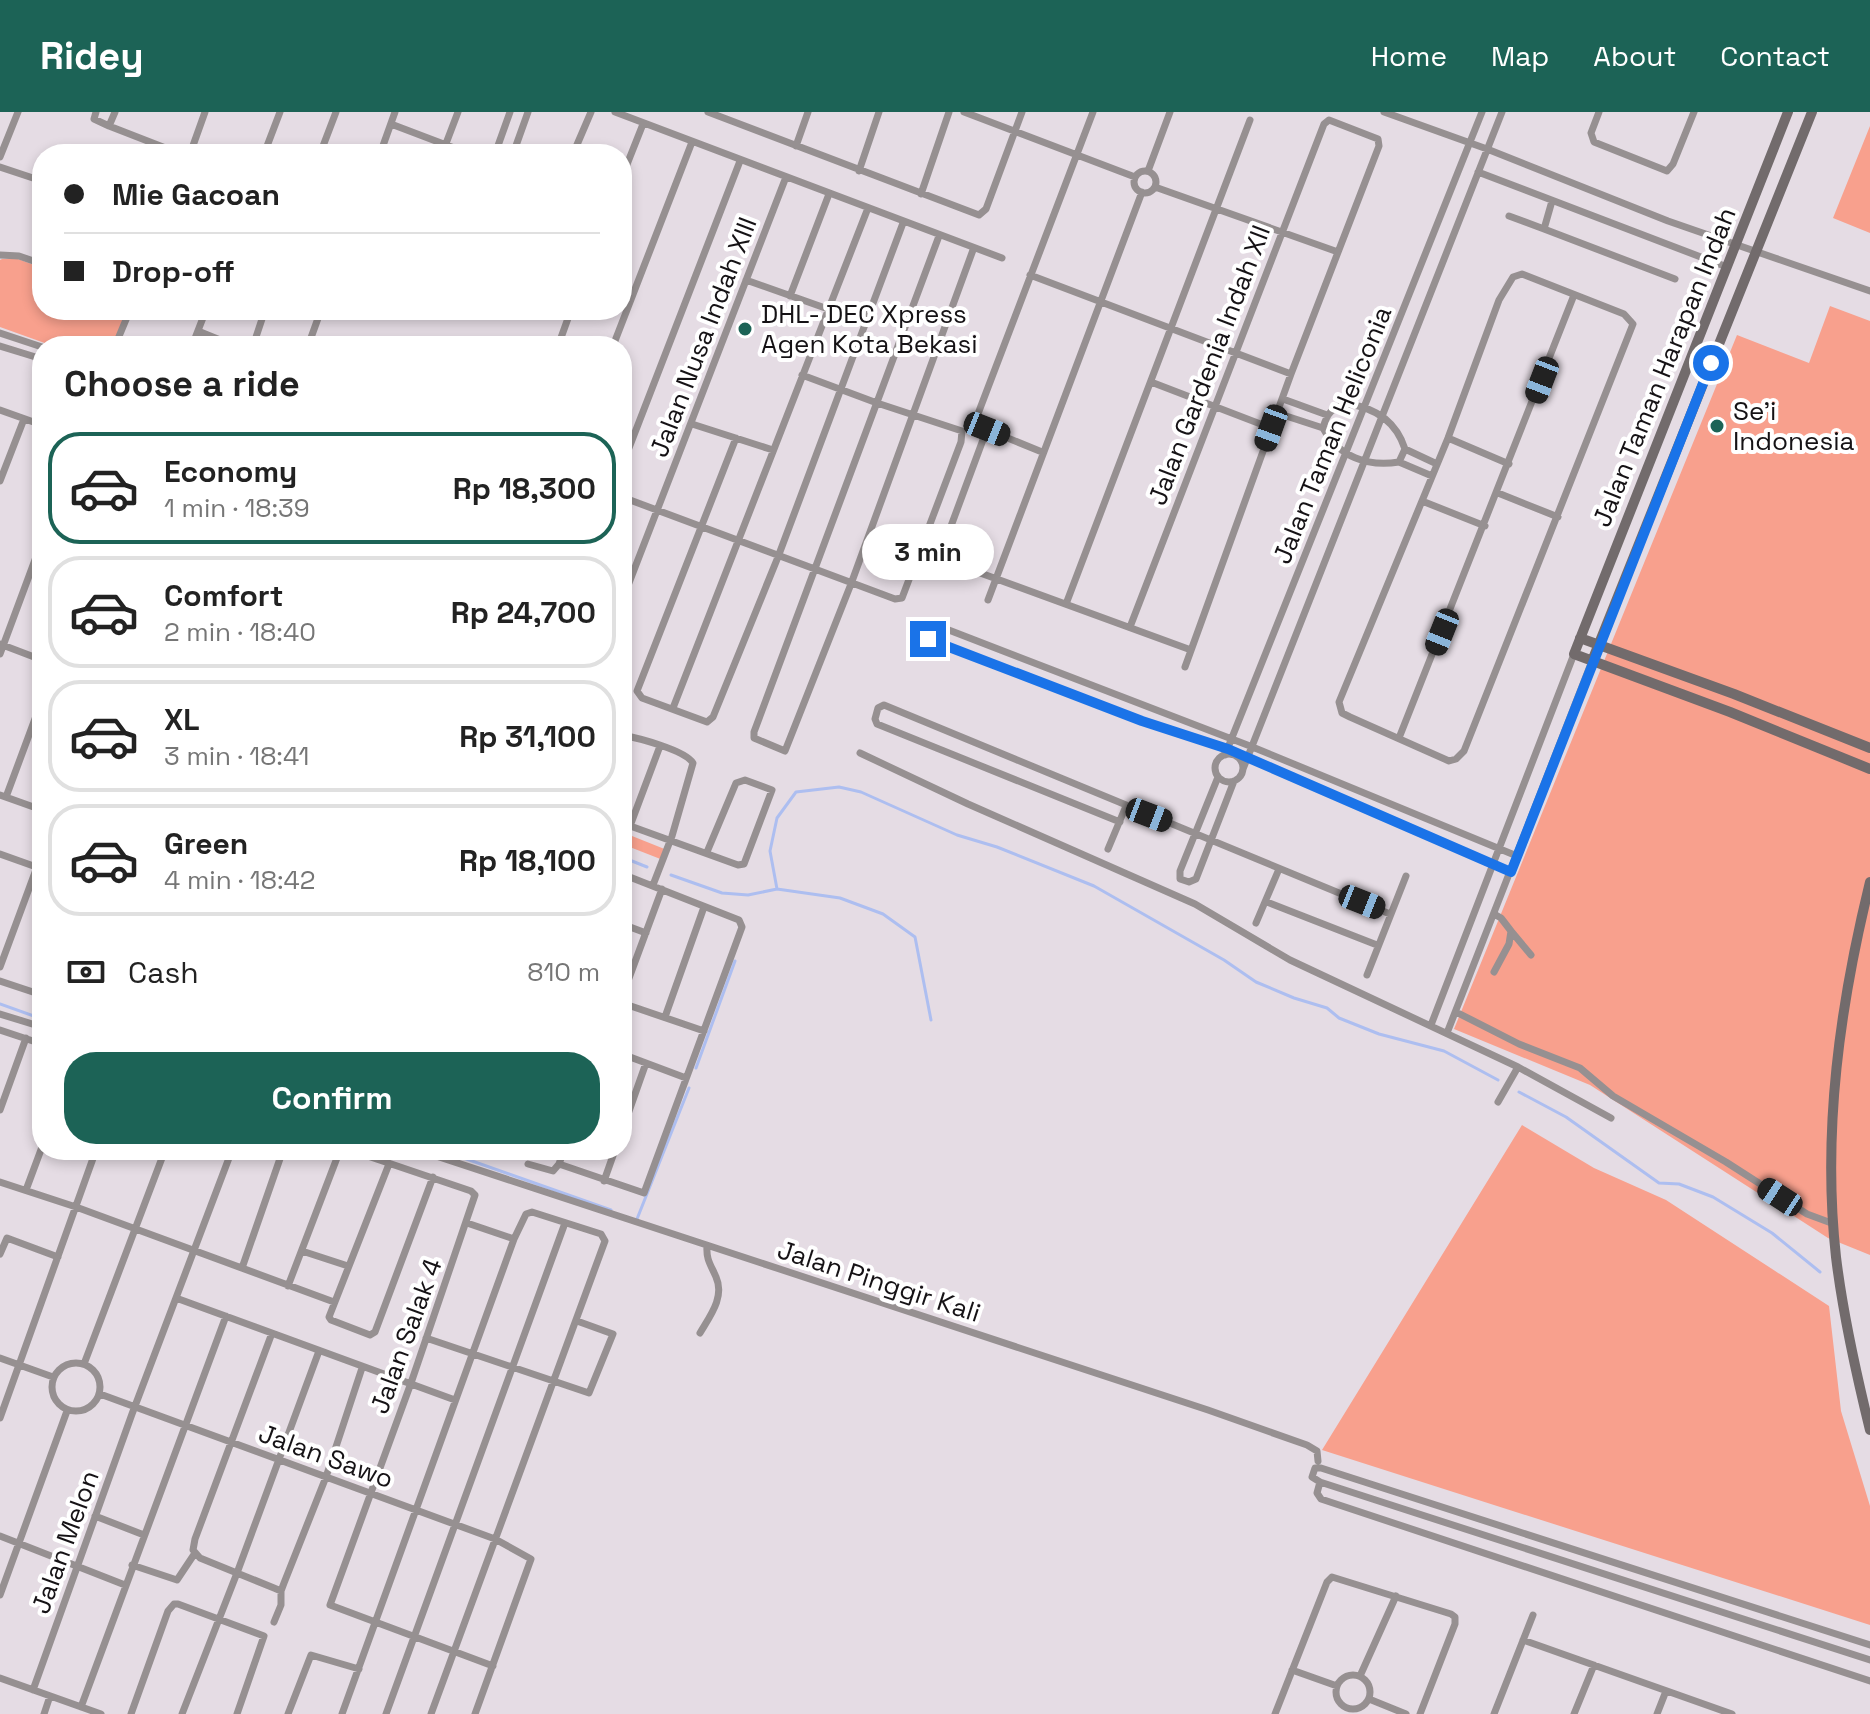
<!DOCTYPE html>
<meta charset="utf-8">
<style>
:root{--surface:#fff;--page:#f2f2f2;--text:#222;--muted:#767676;--line:#e0e0e0;--accent:#1c6356}
body{margin:0;font-family:"Space Grotesk",sans-serif;background:var(--page);color:var(--text);height:100vh;display:flex;flex-direction:column;font-size:30px;white-space:nowrap}
*{box-sizing:border-box;margin:0}
p{font-size:26px;color:var(--muted)}
.icon{flex:none;width:44px;height:44px;fill:none;stroke:currentColor;stroke-width:2;stroke-linecap:round;stroke-linejoin:round}
.map{position:relative;flex:1;overflow:hidden}
.details{position:absolute;left:32px;top:224px;width:600px;height:824px;display:flex;flex-direction:column;background:var(--surface);border-radius:32px;box-shadow:0 4px 12px #0003}
.details>*{flex:none}
.top-card{position:absolute;left:32px;top:32px;width:600px;height:176px;border-radius:32px;box-shadow:0 4px 12px #0003;display:grid;align-content:center;height:176px;padding:0 32px;background:var(--surface)}
.end{position:absolute;width:36px;height:36px;margin:-18px;border:10px solid #1a73e8;background:#fff;box-shadow:0 0 0 4px #fff}
.from{border-radius:50%}
.bubble{position:absolute;height:56px;border-radius:28px;background:var(--surface);box-shadow:0 4px 12px #0003;font-size:26px;font-weight:800;line-height:56px;text-align:center}
.car{position:absolute;width:24px;height:48px;margin:-24px -12px;border-radius:10px;box-shadow:0 0 6px 2px #0007;background:linear-gradient(#222 24%,#8ab4d8 0 40%,#222 0 76%,#8ab4d8 0 86%,#222 0)}
.top-card b{display:flex;align-items:center;gap:28px;height:76px;font-size:30px}
.top-card b+b{border-top:2px solid var(--line)}
.top-card i{width:20px;height:20px;background:var(--text)}
ul{padding:0;list-style:none}
li{display:flex;align-items:center;gap:24px;height:112px;margin:0 16px 12px;padding:0 16px;border:4px solid var(--line);border-radius:32px}
li div{flex:1}
li b{display:block;font-size:30px}
li em{font-style:normal;font-weight:800}
li.on{border-color:var(--accent)}
li>.icon{width:72px;height:72px;stroke-width:1.5}
h2{padding:0 32px;font-size:36px;line-height:96px}
.pay{display:flex;align-items:center;gap:20px;height:88px;padding:0 32px;font-size:30px}
.pay p{margin-inline-start:auto}
.cta{display:flex;gap:16px;margin-top:auto;padding:16px 32px}
.cta a{flex:1;height:92px;border-radius:32px;background:var(--accent);color:#fff;font-size:32px;font-weight:800;line-height:92px;text-align:center}
header{display:flex;align-items:center;gap:48px;box-sizing:border-box;height:112px;padding:0 40px;background:var(--accent);color:#fff}
header strong{font-size:38px}
nav{display:flex;gap:44px;margin-inline-start:auto;font-size:28px}
.map>svg:first-child{display:block}
</style>
<header>
<strong>Ridey</strong>
<nav><a>Home</a><a>Map</a><a>About</a><a>Contact</a></nav>
</header>
<div class="map">
<svg width="1870" height="1602" viewBox="0 0 1870 1602">
<rect width="100%" height="100%" fill="#e5dce4"/>
<path fill="#f8a08d" d="M1870,14V121L1833,106Z
M2,147H18L42,156V198H127L113,234H53L0,215V148Z
M1830,194L1870,209V1143L1828,1126L1590,973L1454,917L1737,223L1809,251Z
M622,720L667,738L663,748L622,732Z
M1522,1013L1594,1056L1666,1088L1829,1194L1841,1299L1870,1394V1513L1322,1338Z"/>
<g fill="none" stroke-linecap="round" stroke-linejoin="round">
<path stroke="#adbef0" stroke-width="3" d="M39,529L42,531
M622,745L647,755
M671,763L722,781L748,783L777,777L840,786L883,802L915,825L931,908
M777,777L770,739L777,706L796,680L839,675L861,680L957,723L997,735L1094,774L1224,848L1256,870L1294,886L1327,896L1339,906L1379,922L1444,939L1498,968
M0,892L42,907
M696,956L735,849
M1519,980L1566,1005L1659,1071L1679,1072L1713,1085L1772,1121L1820,1160
M441,1038L611,1098
M637,1107L689,976"/>
<path stroke="#969091" stroke-width="7" d="M96,0L94,7L109,14L115,0
M615,0L1002,146
M708,0L979,103L986,97L1022,0
M964,0L1135,65
M1384,0L1487,37L1668,109L1870,179
M1599,0L1591,21L1594,30L1667,59L1673,52L1694,0
M391,12L470,42
M109,14L181,42
M796,34L808,0
M190,42L205,0
M264,42L280,0
M320,42L336,0
M380,42L395,0
M442,42L458,0
M495,42L510,0
M513,42L528,0
M573,42L591,0
M0,45L18,0
M0,55L42,69
M1134 70a11 11 0 1 1 22 0a11 11 0 1 1-22 0Z
M859,59L879,0
M1148,59L1170,0
M1478,60L1727,155
M622,65L643,12
M1155,75L1338,140
M921,82L949,0
M1552,89L1544,117L1675,167
M1509,104L1544,117
M939,124L754,620V626L785,639L851,472L973,138
M0,143L19,144L42,152
M1522,162L1624,202L1633,212L1464,639L1456,647L1449,649L1350,605L1342,601L1339,590L1448,326L1499,188L1513,165Z
M1030,163L1291,262
M746,168L828,197
M790,184L829,82
M198,219L235,234
M0,221L42,235
M0,234L42,247
M115,234L130,198
M192,234L206,198
M253,234L265,198
M308,234L321,198
M558,234L571,198
M613,234L692,30
M1151,270L1271,316
M1283,287L1327,303
M1348,292C1376,296 1396,309 1405,337L1399,350C1367,355 1339,345 1323,316C1327,301 1332,295 1348,292Z
M0,298L42,313
M1277,301L1323,316
M692,312L773,338
M987,317L941,441L942,447L1191,538
M736,326L637,579L642,586L707,610L713,605L778,445L903,111
M1448,326L1509,352
M1405,337L1437,352
M1042,340L981,315L976,307L1093,0
M1399,350L1432,364
M622,354L740,49
M0,369L24,307
M1498,381L1558,405
M622,385L895,487L902,486L961,330L962,319L877,291L802,263
M1422,389L1485,414
M988,488L1142,80
M622,489L786,65
M1066,492L1250,8
M1130,515L1324,12L1329,8L1378,27L1379,34L1291,262L1185,555
M0,532L42,548
M0,542L42,429
M673,596L868,96
M622,623C638,626 685,638 693,651L672,724L653,773
M1399,626L1574,183
M860,641L968,692L1195,792L1290,848L1518,955L1611,1006
M1215 656a14 14 0 1 1 28 0a14 14 0 1 1-28 0Z
M1225,643L1482,0
M1243,657L1502,0
M1218,665L1180,759V767L1189,770L1196,767L1234,669
M0,683L42,698
M6,685L42,588
M1120,710L877,612L875,607L878,596L884,593L1390,802
M622,711L738,753L744,752L772,678L745,668L736,671L707,740
M630,714L660,634
M1108,737L1126,694
M0,742L42,757
M1511,760L1228,637L1142,609L921,525L915,522V518L922,511L941,515L1250,634L1517,744
M1267,790L1377,833
M1494,802L1501,806L1511,819L1509,832L1494,860
M1256,811L1279,757
M622,812L646,821
M1511,819L1531,843
M0,855L37,755
M1367,863L1406,764
M0,869L42,883
M622,885L662,777
M622,891L704,919
M1456,900L1519,932L1580,956L1613,984L1726,1050L1807,1102L1834,1112
M0,902L42,915
M665,905L704,795
M1431,913L1574,542
M0,918L42,932
M1447,921L1592,549
M622,942L686,966
M1498,990L1518,955
M0,998L26,926
M622,1019L646,951
M350,1038L471,1079L475,1083L411,1271L330,1493L493,1554
M418,1038L1208,1298L1307,1333L1317,1339L1318,1349
M489,1038L509,1044L514,1038
M389,1052L329,1205L331,1208L370,1223L375,1220L433,1065
M528,1052L553,1059L559,1052
M559,1052L644,1081L742,815L739,808L622,762
M559,1052L564,1038
M604,1069L615,1038
M0,1070L76,1095L334,1190
M26,1078L42,1035
M467,1111L514,1127
M302,1139L348,1154
M0,1142L7,1126L58,1145
M242,1156L283,1038
M288,1174L340,1038
M176,1186L455,1288
M272,1221L195,1427L193,1438L200,1446L274,1476L281,1479L284,1471L326,1365L362,1256
M700,1221C710,1204 725,1185 716,1165C711,1153 706,1148 707,1134
M426,1226L589,1281L613,1222L577,1209
M0,1246L53,1265
M52 1275a24 24 0 1 1 48 0a24 24 0 1 1-48 0Z
M84,1252L165,1038
M100,1282L495,1427L531,1447L475,1602
M0,1306L96,1038
M1320,1370L1317,1381L1321,1387L1870,1569
M95,1404L144,1423
M0,1424L125,1473
M132,1453L177,1468L195,1441
M0,1483L67,1299
M274,1510L281,1493V1479
M1523,1528L1732,1602
M1870,1533L1321,1356H1315L1312,1365L1320,1370L1870,1548
M1292,1558L1337,1574
M1336 1580a17 17 0 1 1 34 0a17 17 0 1 1-34 0Z
M1360,1564L1396,1484
M0,1566L101,1602
M33,1578L132,1302L232,1038
M1369,1587L1406,1602
M81,1595L226,1204
M44,1602L50,1584
M131,1602L168,1499L174,1492H178L264,1524L237,1602
M182,1602L237,1461L319,1239
M288,1602L311,1543L359,1557
M342,1602L514,1127L526,1102L532,1100L601,1122L605,1129L431,1602
M386,1602L565,1111
M1275,1602L1327,1470L1332,1465L1451,1502L1455,1505V1512L1420,1602
M1494,1602L1533,1503
M1574,1602L1594,1553
M1657,1602L1666,1579"/>
<path stroke="#726b6c" stroke-width="10" d="M1788,0L1574,542L1730,600L1870,657
M1580,526L1734,582L1870,636
M1592,549L1812,0
M1870,770C1840,892 1822,1019 1836,1145C1843,1203 1856,1261 1870,1318"/>
</g>
<g fill="none" stroke-linecap="round" stroke-linejoin="round">
<path stroke="#1a73e8" stroke-width="10" d="M928,527L1142,609L1228,637L1511,760L1711,251"/>
</g>
<g fill="#1c6356" stroke="#fff" stroke-width="3">
<circle cx="745" cy="217" r="8"/>
<circle cx="1717" cy="314" r="8"/>
</g>
<g text-anchor="middle" dominant-baseline="central" stroke-width="8" stroke-linejoin="round" paint-order="stroke">
<g font-size="26" fill="#151215" stroke="#fff" text-anchor="start">
<text x="761" y="202">DHL- DEC Xpress<tspan x="761" dy="30">Agen Kota Bekasi</tspan></text>
<text x="1733" y="299">Se'i<tspan x="1733" dy="30">Indonesia</tspan></text>
</g>
<g font-size="26" fill="#151215" stroke="#fff">
<text transform="translate(703 225) rotate(-69)">Jalan Nusa Indah XIII</text>
<text transform="translate(1209 253) rotate(-69)">Jalan Gardenia Indah XII</text>
<text transform="translate(1664 255) rotate(-68)">Jalan Taman Harapan Indah</text>
<text transform="translate(1332 323) rotate(-68)">Jalan Taman Heliconia</text>
<text transform="translate(879 1169) rotate(18)">Jalan Pinggir Kali</text>
<text transform="translate(406 1224) rotate(-70)">Jalan Salak 4</text>
<text transform="translate(326 1344) rotate(20)">Jalan Sawo</text>
<text transform="translate(65 1430) rotate(-70)">Jalan Melon</text>
</g>
</g>
</svg>
<i class="end from" style="left:1711px;top:251px"></i>
<i class="end" style="left:928px;top:527px"></i>
<div class="bubble" style="left:862px;top:412px;width:132px">3 min</div>
<i class="car" style="left:1542px;top:268px;rotate:201deg"></i>
<i class="car" style="left:1271px;top:316px;rotate:200deg"></i>
<i class="car" style="left:987px;top:317px;rotate:112deg"></i>
<i class="car" style="left:1442px;top:520px;rotate:202deg"></i>
<i class="car" style="left:1149px;top:703px;rotate:111deg"></i>
<i class="car" style="left:1362px;top:790px;rotate:112deg"></i>
<i class="car" style="left:1780px;top:1085px;rotate:303deg"></i>
<div class="top-card">
<b><i class="from"></i>Mie Gacoan</b>
<b><i></i>Drop-off</b>
</div>
<section class="details">
<h2>Choose a ride</h2>
<ul>
<li class="on"><svg class="icon" aria-label="car" viewBox="0 0 24 24"><path d="M5 17H2v-5l4-1 3-4h7l3 4 3 1v5h-3M9 17h6M6 11h13"/><circle cx="7" cy="17" r="2"/><circle cx="17" cy="17" r="2"/></svg><div><b>Economy</b><p>1 min · 18:39</p></div><em>Rp 18,300</em></li>
<li><svg class="icon" aria-label="car" viewBox="0 0 24 24"><path d="M5 17H2v-5l4-1 3-4h7l3 4 3 1v5h-3M9 17h6M6 11h13"/><circle cx="7" cy="17" r="2"/><circle cx="17" cy="17" r="2"/></svg><div><b>Comfort</b><p>2 min · 18:40</p></div><em>Rp 24,700</em></li>
<li><svg class="icon" aria-label="car" viewBox="0 0 24 24"><path d="M5 17H2v-5l4-1 3-4h7l3 4 3 1v5h-3M9 17h6M6 11h13"/><circle cx="7" cy="17" r="2"/><circle cx="17" cy="17" r="2"/></svg><div><b>XL</b><p>3 min · 18:41</p></div><em>Rp 31,100</em></li>
<li><svg class="icon" aria-label="car" viewBox="0 0 24 24"><path d="M5 17H2v-5l4-1 3-4h7l3 4 3 1v5h-3M9 17h6M6 11h13"/><circle cx="7" cy="17" r="2"/><circle cx="17" cy="17" r="2"/></svg><div><b>Green</b><p>4 min · 18:42</p></div><em>Rp 18,100</em></li>
</ul>
<div class="pay"><svg class="icon" aria-label="cash" viewBox="0 0 24 24"><path d="M3 7h18v10H3z"/><circle cx="12" cy="12" r="2"/></svg>Cash<p>810 m</p></div>
<div class="cta"><a>Confirm</a></div>
</section>
</div>
